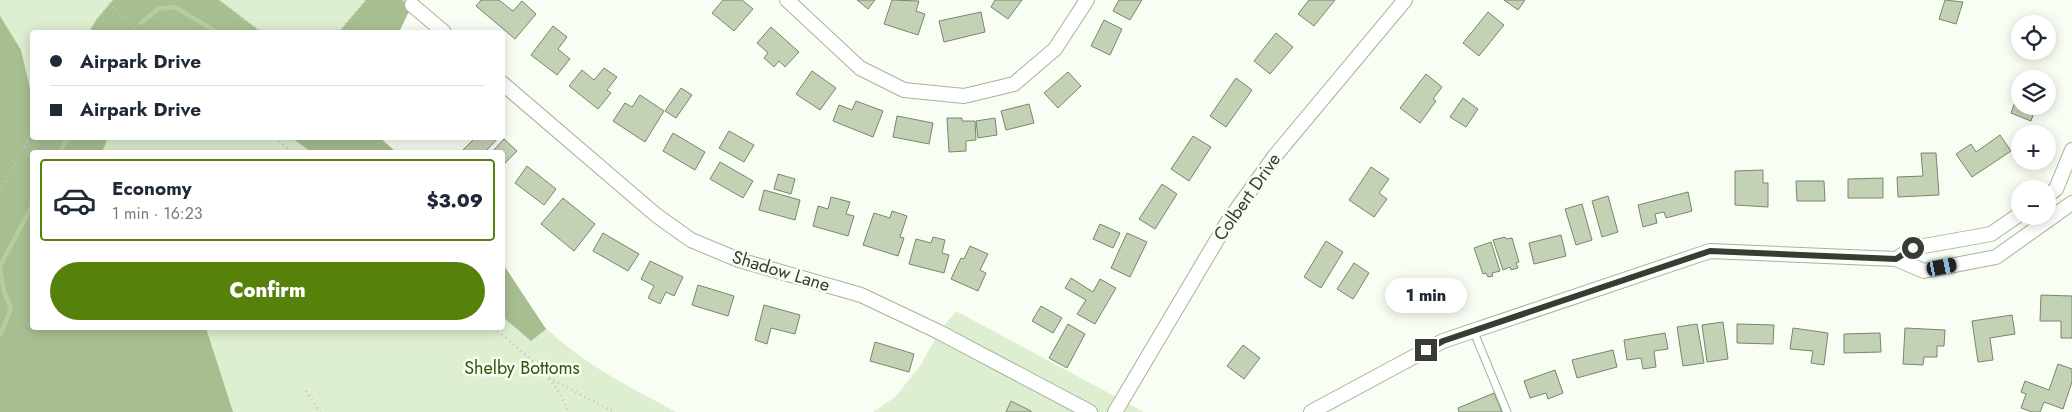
<!DOCTYPE html>
<meta charset="utf-8">
<style>
:root{--surface:#fff;--page:#f6f6f7;--text:#1f2937;--muted:#747a83;--line:#e0e1e3;--accent:#56810a}
body{margin:0;font-family:Jost,sans-serif;background:var(--page);color:var(--text);height:100vh;display:flex;flex-direction:column;font-size:19px;white-space:nowrap}
*{box-sizing:border-box;margin:0}
p{font-size:16px;color:var(--muted)}
.icon{flex:none;width:28px;height:28px;fill:none;stroke:currentColor;stroke-width:2;stroke-linecap:round;stroke-linejoin:round}
.map{position:relative;flex:1;overflow:hidden}
.drawer{position:absolute;left:30px;top:150px;width:475px;height:180px;display:flex;flex-direction:column;background:var(--surface);border-radius:5px;box-shadow:0 2px 12px #0003}
.drawer>*{flex:none}
.guide{position:absolute;left:30px;top:30px;width:475px;height:110px;border-radius:5px;box-shadow:0 2px 12px #0003;display:grid;align-content:center;height:110px;padding:0 20px;background:var(--surface)}
.tools{position:absolute;left:2011px;top:15px;display:grid;gap:10px}
.tools a{display:grid;place-items:center;width:45px;height:45px;border-radius:50%;background:var(--surface);box-shadow:0 2px 12px #0003;font-size:25px}
.end{position:absolute;width:22px;height:22px;margin:-11px;border:6px solid #373d31;background:#fff;box-shadow:0 0 0 2px #fff}
.from{border-radius:50%}
.bubble{position:absolute;height:35px;border-radius:18px;background:var(--surface);box-shadow:0 2px 12px #0003;font-size:16px;font-weight:800;line-height:35px;text-align:center}
.car{position:absolute;width:15px;height:30px;margin:-15px -8px;border-radius:6px;box-shadow:0 0 4px 1px #0007;background:linear-gradient(#222 24%,#8ab4d8 0 40%,#222 0 76%,#8ab4d8 0 86%,#222 0)}
.guide b{display:flex;align-items:center;gap:18px;height:48px;font-size:19px}
.guide b+b{border-top:1px solid var(--line)}
.guide i{width:12px;height:12px;background:var(--text)}
ul{padding:9px 0 0;list-style:none}
li{display:flex;align-items:center;gap:15px;height:82px;margin:0 10px 8px;padding:0 10px;border:2px solid transparent;border-radius:5px}
li div{flex:1}
li b{display:block;font-size:19px}
li em{font-style:normal;font-weight:800}
li.active{border-color:var(--accent)}
li>.icon{width:45px;height:45px;stroke-width:1.5}
.cta{display:flex;gap:10px;margin-top:auto;padding:10px 20px}
.cta a{flex:1;height:58px;border-radius:30px;background:var(--accent);color:#fff;font-size:20px;font-weight:800;line-height:58px;text-align:center}
.map>svg:first-child{display:block}
</style>
<div class="map">
<svg width="2072" height="412" viewBox="0 0 2072 412">
<rect width="100%" height="100%" fill="#f8fef3"/>
<path fill="#deeed0" d="M0,0H415L399,32H32V138H380L396,152H32V328H502L503,264C517,284 531,314 548,330C585,365 632,388 676,412H0Z
M956,311L1144,412H873L895,397L920,366L939,332Z"/>
<path fill="#a7bf90" d="M113,0H219L261,32H89L97,19Z
M366,0H402L412,5L399,32H339Z
M0,16L21,50L32,97V138H108L102,152H32V328H206L233,412H0Z
M292,138H380L396,152H311Z
M503,264L546,329L531,341L503,317Z"/>
<g fill="none" stroke-linecap="round" stroke-linejoin="round">
<path stroke="#b6ce9e" stroke-width="4.5" d="M141,23L158,9L175,7L217,32
M60,152L67,138
M0,266L32,206
M0,269L4,291L11,309L0,335"/>
</g>
<path fill="#c3d1b5" stroke="#79866c" d="M481,0H499L513,11L522,1L536,14L515,39L476,6Z
M723,0H742L753,9L734,31L712,13Z
M857,0H875L868,9Z
M892,0L919,1L916,11L925,14L918,35L884,24Z
M995,0H1022L1008,19L991,7Z
M1119,0H1142L1130,20L1113,11Z
M1309,0H1335L1314,26L1298,14Z
M1504,0H1525L1518,10Z
M1945,0L1963,2L1956,24L1939,19Z
M981,12L985,32L944,42L939,21Z
M1488,12L1504,25L1479,56L1463,43Z
M1104,20L1122,29L1110,55L1091,46Z
M553,26L567,37L558,49L570,59L557,75L531,55Z
M771,27L799,52L785,67L779,61L774,67L764,58L768,53L757,43Z
M1276,33L1293,47L1270,74L1254,61Z
M604,68L617,77L607,90L611,93L598,109L569,86L582,70L594,80Z
M812,71L836,88L820,110L796,94Z
M1068,72L1081,86L1058,108L1044,93Z
M1426,74L1442,87L1433,99L1436,101L1420,123L1400,108Z
M2021,76L2029,79H2020V106H2036L2031,121L2011,113L2020,89L2016,88Z
M1236,78L1252,90L1226,127L1210,116Z
M681,88L692,95L676,118L665,111Z
M640,95L664,111L645,142L613,121L625,103L632,107Z
M1463,98L1478,109L1466,127L1450,117Z
M856,101L883,111L873,137L833,121L839,105L852,110Z
M1029,104L1034,123L1006,130L1001,111Z
M897,116L933,123L929,144L893,137Z
M947,118H962V121H975L976,140L966,141V151L949,152Z
M995,118L997,135L978,138L976,121Z
M729,131L754,145L744,162L719,148Z
M673,133L705,152L695,170L663,151Z
M2000,135L2011,151L1972,177L1956,154L1971,144L1976,152Z
M1193,136L1211,147L1189,181L1171,169Z
M475,138H498L485,152H461Z
M504,139L517,151L502,166V152H492Z
M1921,153H1936L1939,195L1898,197L1897,177L1923,176Z
M720,162L753,181L743,198L710,179Z
M527,166L556,189L544,205L515,183Z
M1371,167L1389,179L1379,193L1387,199L1374,217L1349,200Z
M1763,170V183H1768V207L1735,205V171Z
M778,174L795,179L791,194L774,189Z
M1883,178V198H1848V179Z
M1796,181H1824L1825,201H1797Z
M1162,184L1177,194L1155,229L1139,219Z
M764,190L800,200L795,220L759,210Z
M1688,192L1692,211L1666,218L1664,212L1655,214L1657,223L1643,227L1638,205Z
M1608,196L1618,232L1602,237L1592,201Z
M831,197L850,202L846,214L854,216L848,236L813,226L818,206L828,209Z
M563,198L595,224L574,251L541,224Z
M1582,204L1592,240L1576,245L1565,209Z
M892,211L907,216L900,237L904,238L898,256L863,245L874,213L890,218Z
M1100,224L1120,233L1113,248L1093,239Z
M603,233L639,254L628,271L593,251Z
M1127,233L1147,242L1130,277L1111,268Z
M1561,235L1566,256L1534,264L1529,243Z
M933,237L945,240L942,253L949,255L944,273L909,264L916,239L931,243Z
M1505,237L1506,239L1512,238L1519,262L1516,263L1518,268L1511,270L1510,267L1503,270L1493,240Z
M1326,241L1343,252L1321,288L1304,277Z
M1491,242L1500,271L1492,273L1493,276L1488,277L1486,273L1483,274L1474,248Z
M970,246L988,254L980,270L986,273L978,291L951,279L961,258L964,259Z
M650,261L683,277L674,296L666,292L660,304L648,298L654,286L641,279Z
M1354,263L1369,273L1353,299L1337,289Z
M1071,278L1093,292L1100,279L1116,288L1095,324L1077,314L1086,300L1065,288Z
M698,285L734,296L728,316L692,305Z
M2041,295L2072,296V338H2061V321H2040Z
M764,305L800,315L795,334L771,328L767,344L755,340Z
M1041,306L1062,318L1053,333L1032,321Z
M2012,315L2015,334L1990,338L1993,360L1978,362L1972,321Z
M1723,322L1728,359L1707,362L1702,325Z
M1068,324L1085,334L1067,368L1049,358Z
M1697,324L1704,363L1683,366L1677,327Z
M1737,324L1774,325L1773,344L1737,343Z
M1793,328L1828,333L1824,365L1811,363L1813,351L1790,349Z
M1905,328L1945,330L1944,346H1937V357H1924L1923,365L1903,364Z
M1665,333L1668,349L1654,351L1656,367L1643,369L1641,358L1627,360L1624,340Z
M1880,333L1881,352L1844,353V334Z
M875,342L914,354L909,372L870,361Z
M1243,345L1260,358L1244,379L1227,366Z
M1613,350L1617,367L1577,378L1572,360Z
M2058,364L2072,369V382L2063,409L2044,402L2040,412H2032L2021,408L2026,394L2021,392L2025,381L2049,390Z
M1555,370L1563,393L1548,399L1546,393L1530,398L1524,381Z
M1494,393L1502,412H1459L1458,408Z
M1011,401L1031,411V412H1006Z"/>
<g fill="none" stroke-linecap="round" stroke-linejoin="round">
<g stroke="#a6b499" stroke-width="9">
<path id="lane" d="M1473,330L1507,412"/>
</g>
<g stroke="#a6b499" stroke-width="16">
<path id="street" d="M787,0L860,68L904,90L964,96L1014,84L1055,49L1087,0
M412,5L444,32
M502,83L656,215L691,240L739,260L861,295L939,332L1090,412
M2048,195L2056,189L2072,150
M1896,259L1913,248L1991,234L2020,214
M1115,412L1227,223L1274,157L1405,0
M1311,412L1443,341L1710,251L1896,259L1924,271L1996,257L2072,203"/>
</g>
<path stroke="#bec4b9" stroke-width="2.5" stroke-dasharray="1 4" stroke-linecap="butt" d="M219,0L261,32
M109,3L137,32
M89,32L97,19L113,0
M339,32L366,0
M275,138L292,152
M0,190L32,133
M494,328C522,352 555,375 568,412
M549,378L614,412
M306,391L320,412"/>
<use href="#lane" stroke="#fff" stroke-width="7"/>
<use href="#street" stroke="#fff" stroke-width="14"/>
</g>
<g fill="none" stroke-linecap="round" stroke-linejoin="round">
<path stroke="#373d31" stroke-width="6" d="M1426,350L1443,341L1710,251L1896,259L1913,248"/>
</g>
<g text-anchor="middle" dominant-baseline="central" stroke-width="5" stroke-linejoin="round" paint-order="stroke">
<g font-size="18" fill="#373d31" stroke="#f8fef3">
<text transform="translate(1247 197) rotate(-55)">Colbert Drive</text>
<text transform="translate(781 271) rotate(17)">Shadow Lane</text>
</g>
<g font-size="18" fill="#36520c" stroke="#f8fef3">
<text x="522" y="368">Shelby Bottoms</text>
</g>
</g>
</svg>
<div class="tools">
<a><svg class="icon" aria-label="locate" viewBox="0 0 24 24"><circle cx="12" cy="12" r="6"/><path d="M12 2v4M12 18v4M2 12h4M18 12h4"/></svg></a>
<a><svg class="icon" aria-label="layers" viewBox="0 0 24 24"><path d="M12 4l9 5-9 5-9-5zM3 14l9 5 9-5"/></svg></a>
<a>+</a>
<a>−</a>
</div>
<i class="end from" style="left:1913px;top:248px"></i>
<i class="end" style="left:1426px;top:350px"></i>
<div class="bubble" style="left:1385px;top:278px;width:82px">1 min</div>
<i class="car" style="left:1942px;top:267px;rotate:79deg"></i>
<div class="guide">
<b><i class="from"></i>Airpark Drive</b>
<b><i></i>Airpark Drive</b>
</div>
<section class="drawer">
<ul>
<li class="active"><svg class="icon" aria-label="car" viewBox="0 0 24 24"><path d="M5 17H2v-5l4-1 3-4h7l3 4 3 1v5h-3M9 17h6M6 11h13"/><circle cx="7" cy="17" r="2"/><circle cx="17" cy="17" r="2"/></svg><div><b>Economy</b><p>1 min · 16:23</p></div><em>$3.09</em></li>
</ul>
<div class="cta"><a>Confirm</a></div>
</section>
</div>
